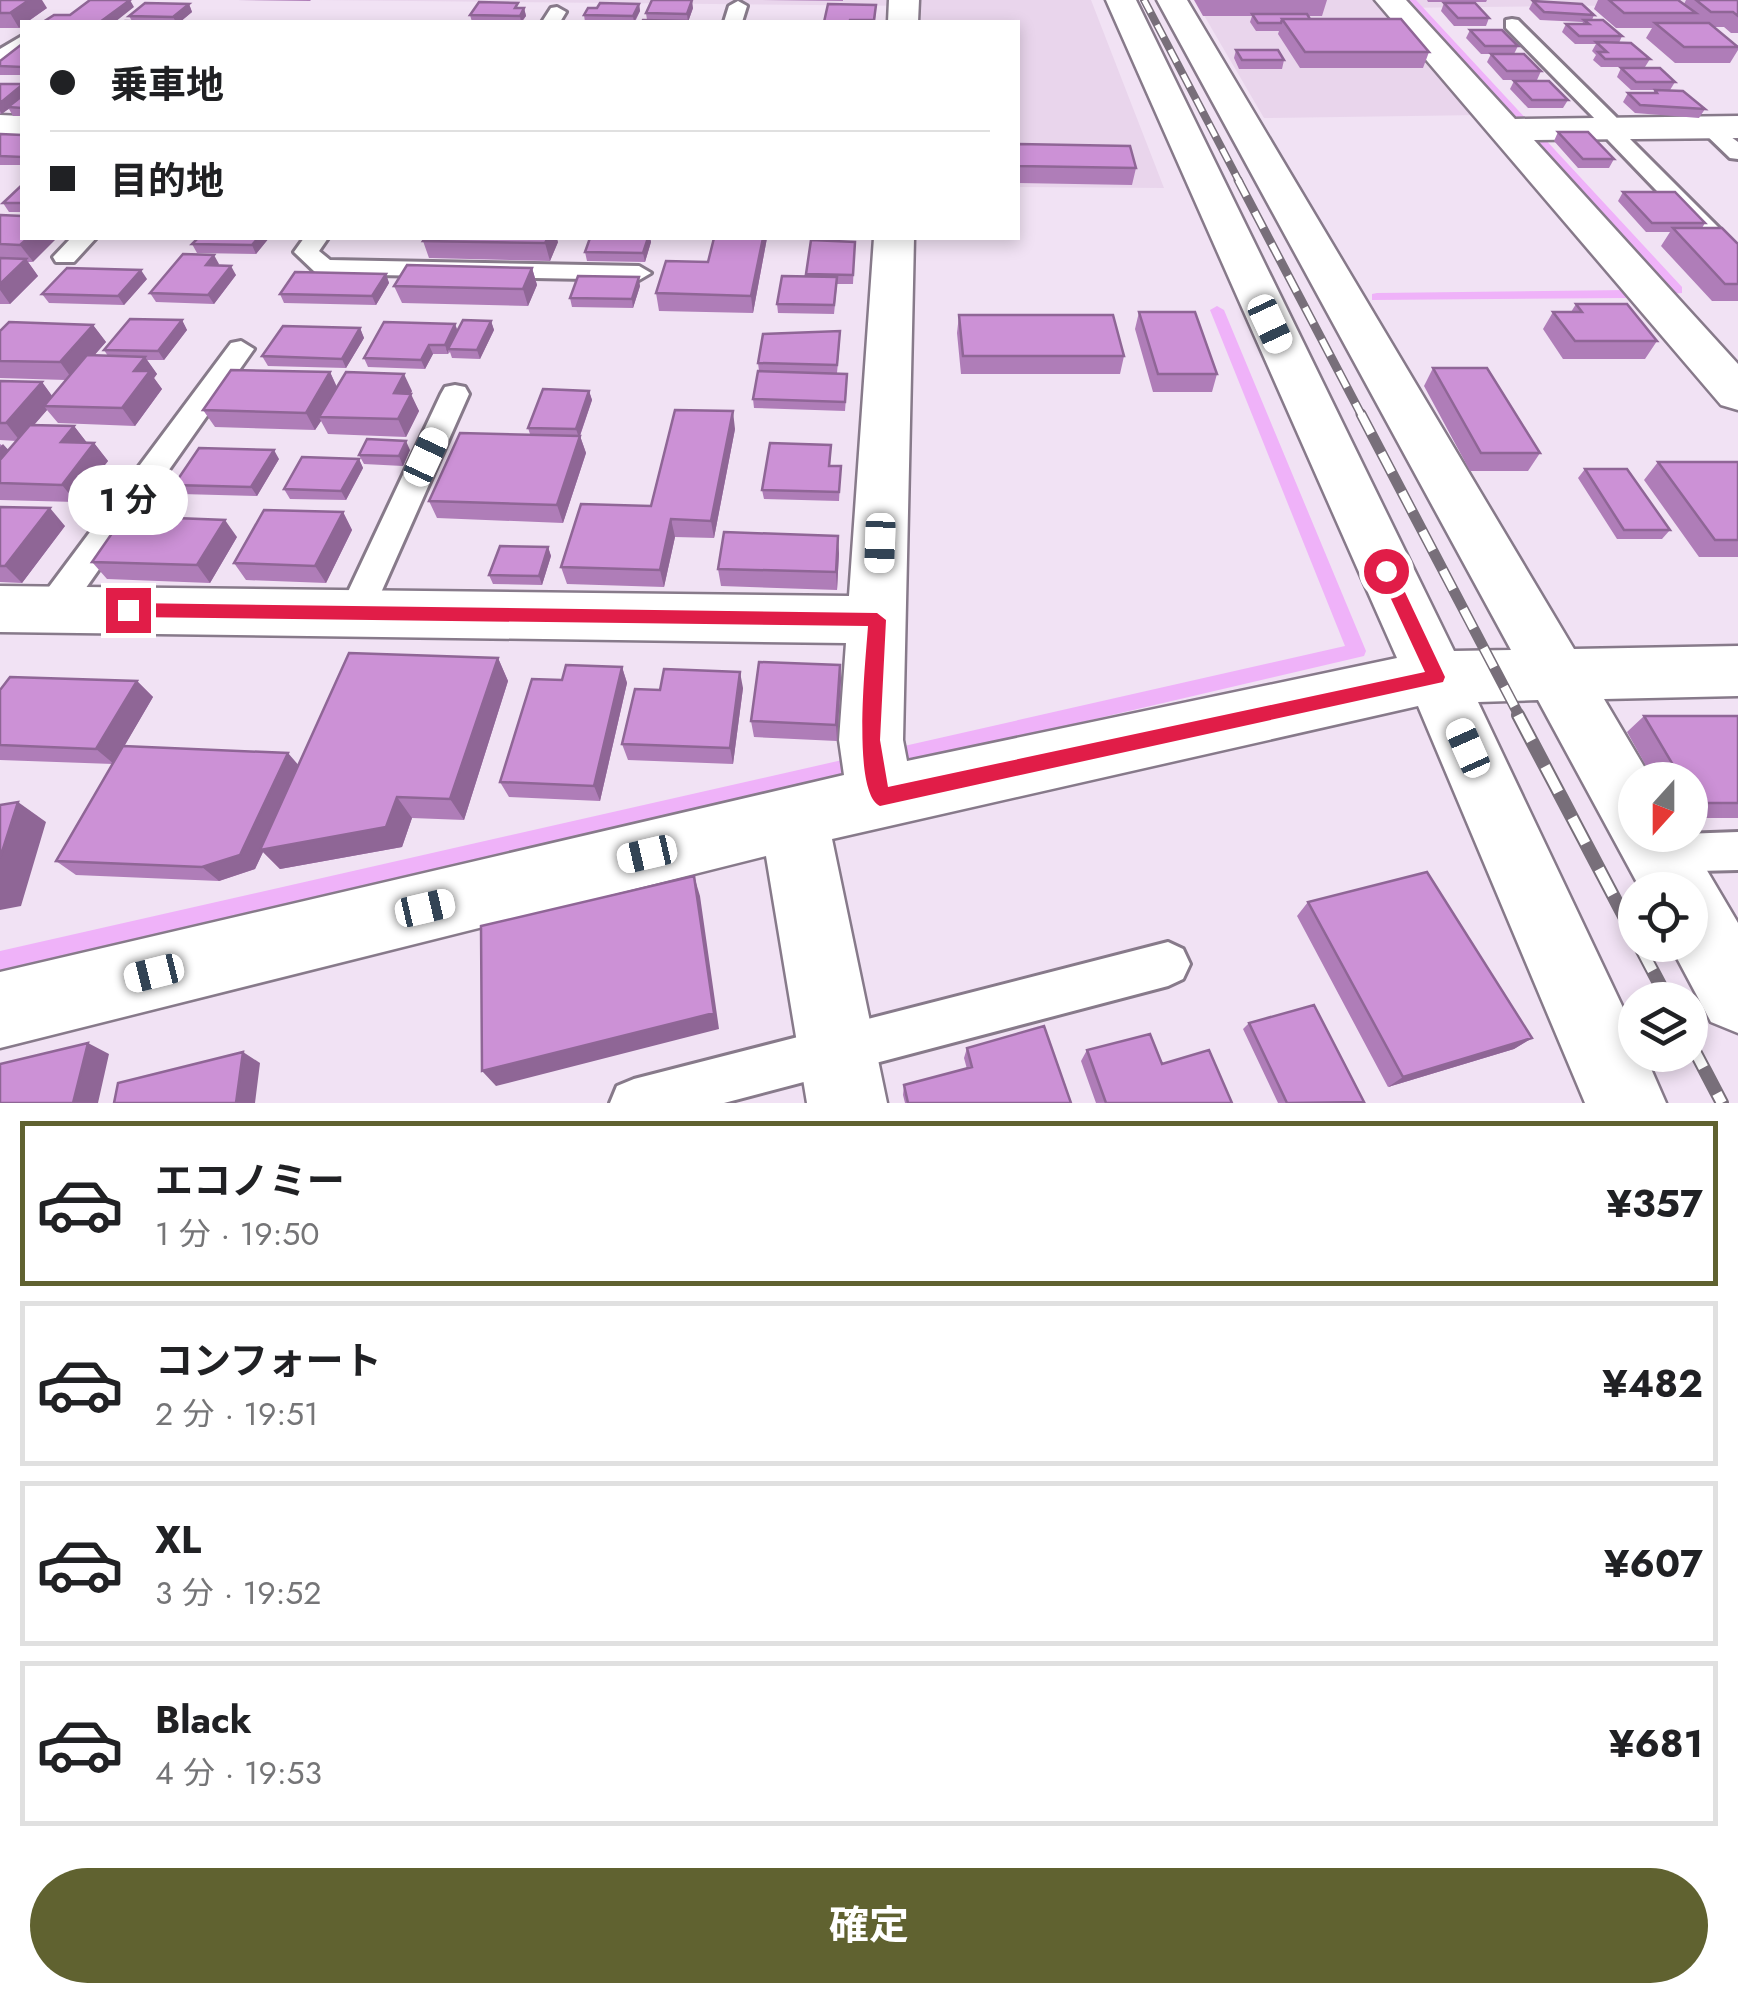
<!DOCTYPE html>
<html lang="ja">
<meta charset="utf-8">
<style>
:root{--surface:#fff;--page:#f2f2f2;--text:#202124;--muted:#757577;--line:#e0e0e0;--accent:#606230}
body{margin:0;font-family:Jost,"Noto Sans JP",sans-serif;background:var(--page);color:var(--text);height:100vh;display:flex;flex-direction:column;font-size:38px;white-space:nowrap}
*{box-sizing:border-box;margin:0}
p{font-size:32px;color:var(--muted)}
.icon{flex:none;width:55px;height:55px;fill:none;stroke:currentColor;stroke-width:2;stroke-linecap:round;stroke-linejoin:round}
.map{position:relative;height:1103px;overflow:hidden}
.side{display:flex;flex-direction:column;background:var(--surface);flex:1}
.side>*{flex:none}
.top-card{position:absolute;left:20px;top:20px;width:1000px;height:220px;border-radius:0px;box-shadow:0 5px 15px #0003;display:grid;align-content:center;height:220px;padding:0 30px;background:var(--surface)}
.needle{width:65px;rotate:201deg}
.tools{position:absolute;left:1618px;top:762px;display:grid;gap:20px}
.tools a{display:grid;place-items:center;width:90px;height:90px;border-radius:50%;background:var(--surface);box-shadow:0 5px 15px #0003;font-size:50px}
.end{position:absolute;width:45px;height:45px;margin:-22px;border:12px solid #e11d48;background:#fff;box-shadow:0 0 0 5px #fff}
.from{border-radius:50%}
.bubble{position:absolute;height:70px;border-radius:35px;background:var(--surface);box-shadow:0 5px 15px #0003;font-size:32px;font-weight:700;line-height:70px;text-align:center}
.car{position:absolute;width:30px;height:60px;margin:-30px -15px;border-radius:12px;box-shadow:0 0 8px 2px #0007;background:linear-gradient(#fff 24%,#345 0 40%,#fff 0 76%,#345 0 86%,#fff 0)}
.top-card b{display:flex;align-items:center;gap:35px;height:95px;font-size:38px}
.top-card b+b{border-top:2px solid var(--line)}
.top-card i{width:25px;height:25px;background:var(--text)}
ul{padding:18px 0 0;list-style:none}
li{display:flex;align-items:center;gap:30px;height:165px;margin:0 20px 15px;padding:0 10px;border:5px solid var(--line);border-radius:0px}
li div{flex:1}
li b{display:block;font-size:38px}
li em{font-style:normal;font-weight:700}
li.selected{border-color:var(--accent)}
li>.icon{width:90px;height:90px;stroke-width:1.5}
.primary-button{display:flex;gap:20px;margin-top:auto;padding:20px 30px}
.primary-button a{flex:1;height:115px;border-radius:60px;background:var(--accent);color:#fff;font-size:40px;font-weight:700;line-height:115px;text-align:center}
.map>svg:first-child{display:block}
</style>
<div class="map">
<svg width="1738" height="1103" viewBox="0 0 1738 1103">
<rect width="100%" height="100%" fill="#f1e2f4"/>
<path fill="#e9d5ec" d="M315,0H1091L1164,188L1018,187V22H918L917,6Z
M1195,0H1738V4L1393,8L1482,115L1264,118Z"/>
<g fill="none" stroke-linecap="round" stroke-linejoin="round">
<path fill="#efb2f9" fill-rule="evenodd" d="M1406,0H1416L1682,287V293L1627,298L1372,300V294L1377,293L1627,290L1667,287Z
M1217,306L1224,310L1366,651L1364,656L0,975V951L1345,646L1210,310Z"/>
<g stroke="#877a8a" stroke-width="6">
<path id="service" d="M738,1L747,6L742,22H724L729,6Z
M557,7L566,12L560,22H542L551,8Z
M1512,19L1518,20L1616,117L1625,134L1738,247V268L1729,266L1608,140L1599,123L1506,28V20Z
M22,36V50L0,64V49Z
M1710,122L1738,142V159L1730,158L1703,132L1700,128L1703,124Z
M71,238H96L74,262H56L53,257Z
M304,238H328L319,251L330,260L639,266L651,273L639,280L324,274L315,272L294,252Z
M241,341L254,349L64,619L52,622L40,619L35,609L40,599L231,343Z
M455,385L465,387L469,394L372,613L367,623L355,627L343,623L338,613L441,394L445,387Z
M1738,832V870L1658,872L1644,867L1638,853L1644,839L1655,835Z
M1168,942L1183,949L1190,964L1183,979L1168,986L724,1103H610L617,1086L634,1079Z"/>
</g>
<g stroke="#877a8a" stroke-width="5">
<path id="minor" d="M889,0H919L918,22H888Z
M1106,0H1136L1454,651L1511,650L1157,0H1187L1574,649L1738,646V696L1604,699L1652,780H1635V835H1686L1738,923V1033L1711,1022L1670,945H1690V890H1641L1538,700L1478,702L1635,1033V1055H1645L1666,1103H1585L1418,706L832,839L887,1103H807L766,856L0,1048V972L844,775L839,740L846,643L0,632V586L849,596L874,238H914L903,740L907,761L1397,658Z
M1375,0H1406L1515,119L1738,116V138L1534,140L1738,364V410L1721,405Z
M0,115L22,116V136L0,137Z"/>
</g>
<use href="#service" fill="#fff" fill-rule="evenodd"/>
<use href="#minor" fill="#fff" fill-rule="evenodd"/>
<g stroke="#786f7a" stroke-width="8">
<path id="rail-far3" d="M1144,0L1240,183"/>
</g>
<g stroke="#786f7a" stroke-width="9">
<path id="rail-far2" d="M1238,180L1362,416"/>
</g>
<g stroke="#786f7a" stroke-width="11">
<path id="rail-far1" d="M1361,414L1520,717"/>
</g>
<g stroke="#786f7a" stroke-width="14">
<path id="rail" d="M1518,715L1635,937
M1639,945L1668,1000
M1690,1042L1722,1103"/>
</g>
<use href="#rail-far3" stroke="#fff" stroke-width="5" stroke-dasharray="14" stroke-linecap="butt"/>
<use href="#rail-far2" stroke="#fff" stroke-width="6" stroke-dasharray="18" stroke-linecap="butt"/>
<use href="#rail-far1" stroke="#fff" stroke-width="8" stroke-dasharray="22" stroke-linecap="butt"/>
<use href="#rail" stroke="#fff" stroke-width="10" stroke-dasharray="29" stroke-linecap="butt"/>
</g>
<path fill="#af7db8" d="M0,0L47,8L19,28H0Z
M237,0H311L310,1Z
M757,0H843V1Z
M1194,0H1327L1322,16H1308L1310,19L1429,52L1423,68H1300L1278,34L1279,31H1256L1250,22L1252,16H1203Z
M1427,0H1487L1486,2H1428Z
M1598,0H1678L1684,4L1686,0H1738V33H1731L1724,27H1714L1738,46V50L1730,63H1675L1646,38L1652,28H1616L1594,9Z
M1533,1L1594,15L1592,20L1622,36L1619,43L1650,59L1645,67H1601L1593,60L1596,55L1592,51L1596,44H1575L1562,32L1566,24H1582L1583,22L1540,20L1529,9Z
M1444,3L1489,18L1486,26H1454L1441,11Z
M189,4L192,12L180,22H124L132,21L129,16Z
M639,4L640,11L635,22H585L584,15L597,8Z
M876,5L875,22H824Z
M519,8H524L526,16L522,22H472L470,15Z
M693,8L688,22L647,20L646,13Z
M1470,30L1518,46L1514,54L1541,71L1537,80H1503L1487,62L1491,54H1481L1466,38Z
M22,44V75H0V61Z
M1236,50L1284,60L1282,69H1239L1234,58Z
M1621,68L1675,82L1670,90H1631L1617,77Z
M1514,81L1568,100L1563,108H1528L1510,89Z
M0,84H22V116H13L9,109L0,114Z
M1655,90L1705,109L1699,118L1635,113L1623,102L1628,93H1653Z
M1558,132L1614,159L1609,168H1578L1554,141Z
M0,134L22,135V165H0Z
M1018,144L1136,168L1132,185L1018,183Z
M22,185V212H9L3,203Z
M1623,192L1705,223L1702,228L1738,244V301H1712L1661,246L1670,232H1646L1618,201Z
M0,215L33,262H28L38,276L10,304H0Z
M269,238L256,254L197,253L192,244Z
M342,238H418L416,240Z
M590,238H650L651,242L645,262L587,261L585,252Z
M714,238H767L753,313L659,311L656,293L708,262Z
M423,241L558,242L550,261L429,258Z
M855,242L853,284H837L834,314L778,313L777,304L806,277V274Z
M219,264L218,265L236,275L214,304L156,302L150,293Z
M532,268L537,285L528,306L402,303L394,286Z
M386,274L389,283L376,305L284,303L280,294Z
M147,279L124,305L49,303L42,294Z
M640,286L633,308L572,307L570,298Z
M1576,304L1657,341L1645,359H1563L1543,329L1553,312H1571Z
M1139,312L1217,374L1212,392H1153L1135,329Z
M959,315L1124,356L1120,374H961L957,333Z
M182,320L187,330L164,360H147L157,374L154,378L162,389L135,426L58,423L47,410L34,425L74,426L87,443H94L108,461L76,502L0,500V444L9,450L17,441L0,440V381L42,382L52,396L66,380L0,378V331L93,325L106,342L94,355L108,356L104,350Z
M491,321L494,330L480,359L452,358L450,352L448,354H433L425,369L368,367L364,358L455,324L458,331Z
M360,328L364,338L346,368L268,366L262,356Z
M840,340L837,373L847,383L845,411L754,408L753,399L759,371L758,363Z
M1433,368L1540,453L1528,471H1470L1424,386Z
M330,372L337,387L412,391L410,394L419,411L406,437L328,434L321,421L315,430L215,427L203,410Z
M589,391L592,400L580,436L586,453L563,523L437,518L429,501L530,434L528,428Z
M735,429L714,538L675,537L664,587L567,584L561,567L651,506Z
M831,445L830,466H841L839,501L764,499L762,490Z
M410,450L403,466L364,464L359,455Z
M279,459L257,496L181,494L174,485Z
M359,459L363,468L346,500L290,499L284,489Z
M1658,462H1738V557H1699L1644,480Z
M1585,469L1670,530L1662,539H1617L1578,478Z
M0,507L65,526L22,583L0,582Z
M343,512L352,530L326,583L246,580L234,563Z
M237,537L210,583L107,579L92,562Z
M548,547L551,556L542,585L493,584L489,575Z
M839,553L837,590L721,586L718,569Z
M498,658L508,681L464,820L412,818L402,847L280,869L263,852L255,869L219,881L76,875L56,861L113,764L0,760V690L137,681L153,697L124,746L298,765Z
M840,665L841,681L837,741L754,737L751,721Z
M622,667L627,683L600,801L509,797L500,782L562,680Z
M743,688L733,764L628,760L622,744L660,690Z
M1644,716H1738V818H1690V780H1654L1627,732Z
M1308,902L1532,1038L1514,1049L1388,1087L1297,916Z
M1249,1023L1363,1103H1278L1243,1029Z
M967,1048L1071,1103H905L903,1095L904,1085L967,1069L964,1058Z
M1087,1050L1162,1064L1232,1103H1096L1081,1061Z"/>
<path fill="#8f6696" d="M29,0H42L47,8L27,22H22V26L19,28L10,13Z
M130,0L134,7L115,22H100Z
M692,0L693,8L688,22L687,14Z
M189,4L192,12L180,22H176L173,17Z
M639,4L640,11L634,22L633,16Z
M524,8L526,16L521,22L520,16Z
M22,85V98L2,114L0,111V103Z
M28,238H57L33,262L20,245Z
M258,238H269L256,254L252,245Z
M548,238H557L558,242L550,261L545,243Z
M648,238H650L651,242L645,262L643,253Z
M763,238H767L753,313L751,296Z
M214,255L219,264L211,274L206,265Z
M26,259L38,276L10,304L0,290V284Z
M231,266L236,275L214,304L208,295Z
M532,268L537,285L528,306L523,289Z
M141,270L147,279L124,305L118,296Z
M386,274L389,283L376,305L372,296Z
M639,277L640,286L633,308L632,299Z
M182,320L187,330L164,360L158,351Z
M491,321L494,330L480,359L477,350Z
M455,324L458,333L448,349V354L445,345Z
M93,325L106,342L73,380L60,362Z
M360,328L364,338L346,368L342,359Z
M429,345L433,354L425,369L421,360Z
M145,357L157,374L154,378L162,389L135,426L122,408L134,371Z
M330,372L338,390L319,417L321,421L315,430L306,413Z
M404,374L412,391L402,411L394,393Z
M42,382L55,400L44,406L47,410L20,441L6,423Z
M589,391L592,400L579,438L576,429Z
M411,394L419,411L406,437L398,419Z
M733,411L735,429L714,538L711,521Z
M74,426L88,444L61,442Z
M580,436L586,453L563,523L557,505Z
M406,441L410,450L403,466L399,456Z
M94,443L108,461L76,502L62,485Z
M3,444L11,453L0,466V447Z
M274,450L279,459L257,496L251,487Z
M359,459L363,468L346,500L341,491Z
M50,508L65,526L22,583L5,566Z
M343,512L352,530L326,583L315,566Z
M671,519L675,537L664,587L660,570Z
M225,520L237,537L210,583L197,565Z
M838,536L839,553L837,590L836,572Z
M548,547L551,556L542,585L539,576Z
M498,658L508,681L464,820L450,799Z
M840,665L841,681L837,741L836,725Z
M622,667L627,683L600,801L594,786Z
M740,672L743,688L733,764L730,748Z
M137,681L153,697L114,764L96,749Z
M288,753L301,768L397,797L412,818L402,847L280,869L263,852L255,869L219,881L202,867Z
M18,802L46,822L21,906L0,910V858Z
M694,876L700,896L719,1029L496,1086L482,1071Z
M1532,1038L1514,1049L1388,1087L1403,1077Z
M88,1043L109,1054L98,1103H73Z
M243,1052L260,1063L255,1103H236Z"/>
<path fill="#cc91d6" stroke="#8f6696" stroke-width="2.5" d="M0,0H29L10,13H0Z
M90,0H130L100,22H43L54,15H70Z
M652,0H692L687,14L646,13Z
M1609,0H1678L1696,13H1624Z
M1696,0H1738V16L1733,12H1711Z
M1533,1L1582,4L1594,15L1544,12Z
M479,2L518,3L515,8H524L520,16L470,15Z
M145,3L189,4L173,17L129,16Z
M600,3L639,4L633,16L584,15L588,8H597Z
M1444,3H1475L1489,18H1458Z
M828,4L876,5L874,20H850L849,22H824Z
M1252,14H1307L1310,19H1282L1281,23H1258Z
M1282,19H1401L1429,52H1305Z
M643,20L685,21L684,22H642Z
M1584,20H1603L1622,36H1579L1566,24H1589Z
M125,21L172,22H124Z
M1655,23H1709L1738,47H1684Z
M1470,30H1502L1518,46H1485Z
M1596,42L1631,43L1650,59H1605L1598,52H1607Z
M22,44V67L0,66V61Z
M1236,50H1278L1284,60H1242Z
M1491,54H1524L1541,71H1507Z
M1621,68H1660L1675,82H1636Z
M1514,81H1549L1568,100H1532Z
M0,84H22V85L0,103Z
M1655,90L1683,91L1705,109L1640,105L1628,93H1657Z
M22,96V108L8,107Z
M1558,132H1588L1614,159H1583Z
M0,134L22,135V157L0,156Z
M1018,144L1130,146L1136,168L1018,166Z
M22,185V203H3Z
M1623,192H1675L1705,223H1652Z
M0,215L22,216V238H28L20,245L0,244Z
M1673,228H1722L1738,244V284H1725Z
M198,238H258L252,245L192,244Z
M425,238H548L545,243L423,241Z
M590,238H648L643,253L585,252Z
M714,238H763L751,296L656,293L666,261L708,262Z
M811,240L855,242L853,275L806,274Z
M183,254L214,255L206,265L231,266L208,295L150,293Z
M0,258L26,259L0,284Z
M407,265L532,268L523,289L394,286Z
M67,268L141,270L118,296L42,294Z
M295,272L386,274L372,296L280,294Z
M578,276L639,277L632,299L570,298Z
M782,276L837,277L834,305L777,304Z
M1576,304H1627L1657,341H1575L1553,312H1582Z
M1139,312H1195L1217,374H1158Z
M959,315H1113L1124,356H963Z
M130,319L182,320L158,351L104,350Z
M463,320L491,321L477,350L448,349Z
M9,322L93,325L60,362L0,361V331Z
M384,322L455,324L445,345H429L421,360L364,358Z
M283,326L360,328L342,359L262,356Z
M840,331L837,365L758,363L763,334Z
M87,355L145,357L134,371H150L122,408L44,406Z
M1433,368H1487L1540,453H1481Z
M231,370L330,372L306,413L203,410Z
M758,371L847,374L845,402L753,399Z
M346,372L404,374L394,393L411,394L398,419L319,417Z
M0,381L42,382L6,423H0Z
M543,389L589,391L576,429L528,428Z
M675,410L733,411L711,521L671,519L660,570L561,567L581,504L651,506Z
M30,425L74,426L61,442L94,443L62,485L0,483V460Z
M460,433L580,436L557,505L429,501Z
M367,439L406,441L399,456L359,455Z
M770,443L831,445L829,466H841L839,492L762,490Z
M199,448L274,450L251,487L174,485Z
M302,457L359,459L341,491L284,489Z
M1658,462H1738V540H1715Z
M1585,469H1627L1670,530H1624Z
M0,507L50,508L5,566H0Z
M264,510L343,512L315,566L234,563Z
M124,516L225,520L197,565L92,562Z
M724,532L838,536L836,572L718,569Z
M500,546L548,547L539,576L489,575Z
M349,653L498,658L450,799L397,797L386,827L260,850Z
M759,662L840,665L836,725L751,721Z
M566,665L622,667L594,786L500,782L532,679L562,680Z
M664,669L740,672L730,748L622,744L635,689L660,690Z
M10,677L137,681L96,749L0,745V690Z
M1644,716H1738V803H1695L1690,794V780H1682Z
M123,746L288,753L240,855L202,867L56,861Z
M18,802L0,858V805Z
M1427,872L1532,1038L1403,1077L1308,902Z
M694,876L714,1013L482,1071L481,926Z
M1314,1005L1364,1102L1287,1103L1249,1023Z
M1044,1026L1071,1103H908L904,1085L972,1067L967,1048Z
M1150,1034L1162,1064L1209,1050L1232,1103H1106L1087,1050Z
M88,1043L73,1103H0V1064Z
M243,1052L236,1103H114L118,1083Z"/>
<path fill="#e11d48" d="M1386,564L1395,571L1445,677L1443,682L880,806C851,793 866,658 868,626L128,617L119,610L128,603L877,613L886,620L880,740L888,787L1425,672L1378,571Z"/>
</svg>
<div class="tools">
<a><svg class="needle" viewBox="-14 -14 28 28"><path d="M0-13l5 13h-10z" fill="#e53935"/><path d="M0 13l5-13h-10z" fill="#757577"/></svg></a>
<a><svg class="icon" aria-label="locate" viewBox="0 0 24 24"><circle cx="12" cy="12" r="6"/><path d="M12 2v4M12 18v4M2 12h4M18 12h4"/></svg></a>
<a><svg class="icon" aria-label="layers" viewBox="0 0 24 24"><path d="M12 4l9 5-9 5-9-5zM3 14l9 5 9-5"/></svg></a>
</div>
<i class="end from" style="left:1386px;top:571px"></i>
<i class="end" style="left:128px;top:610px"></i>
<div class="bubble" style="left:68px;top:465px;width:120px">1 分</div>
<i class="car" style="left:1270px;top:324px;rotate:155deg"></i>
<i class="car" style="left:426px;top:457px;rotate:25deg"></i>
<i class="car" style="left:880px;top:543px;rotate:182deg"></i>
<i class="car" style="left:1468px;top:748px;rotate:336deg"></i>
<i class="car" style="left:647px;top:854px;rotate:257deg"></i>
<i class="car" style="left:425px;top:908px;rotate:77deg"></i>
<i class="car" style="left:154px;top:973px;rotate:256deg"></i>
<div class="top-card">
<b><i class="from"></i>乗車地</b>
<b><i></i>目的地</b>
</div>
</div>
<section class="side">
<ul>
<li class="selected"><svg class="icon" aria-label="car" viewBox="0 0 24 24"><path d="M5 17H2v-5l4-1 3-4h7l3 4 3 1v5h-3M9 17h6M6 11h13"/><circle cx="7" cy="17" r="2"/><circle cx="17" cy="17" r="2"/></svg><div><b>エコノミー</b><p>1 分 · 19:50</p></div><em>¥357</em></li>
<li><svg class="icon" aria-label="car" viewBox="0 0 24 24"><path d="M5 17H2v-5l4-1 3-4h7l3 4 3 1v5h-3M9 17h6M6 11h13"/><circle cx="7" cy="17" r="2"/><circle cx="17" cy="17" r="2"/></svg><div><b>コンフォート</b><p>2 分 · 19:51</p></div><em>¥482</em></li>
<li><svg class="icon" aria-label="car" viewBox="0 0 24 24"><path d="M5 17H2v-5l4-1 3-4h7l3 4 3 1v5h-3M9 17h6M6 11h13"/><circle cx="7" cy="17" r="2"/><circle cx="17" cy="17" r="2"/></svg><div><b>XL</b><p>3 分 · 19:52</p></div><em>¥607</em></li>
<li><svg class="icon" aria-label="car" viewBox="0 0 24 24"><path d="M5 17H2v-5l4-1 3-4h7l3 4 3 1v5h-3M9 17h6M6 11h13"/><circle cx="7" cy="17" r="2"/><circle cx="17" cy="17" r="2"/></svg><div><b>Black</b><p>4 分 · 19:53</p></div><em>¥681</em></li>
</ul>
<div class="primary-button"><a>確定</a></div>
</section>
